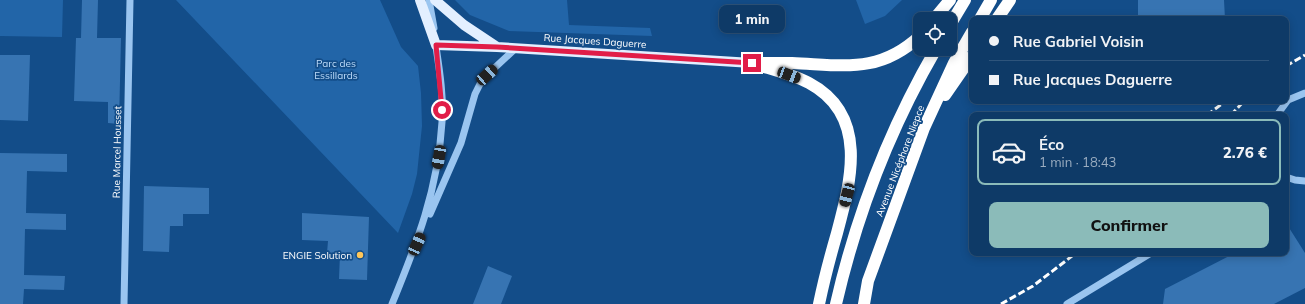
<!DOCTYPE html>
<html lang="fr">
<meta charset="utf-8">
<style>
:root{--surface:#0e3a67;--page:#17416d;--text:#f1f3f6;--muted:#9badc0;--line:#2e547b;--accent:#8bbbb9}
body{margin:0;font-family:Mulish,sans-serif;background:var(--page);color:var(--text);height:100vh;display:flex;flex-direction:column;font-size:15px;white-space:nowrap}
*{box-sizing:border-box;margin:0}
p{font-size:13px;color:var(--muted)}
.icon{flex:none;width:22px;height:22px;fill:none;stroke:currentColor;stroke-width:2;stroke-linecap:round;stroke-linejoin:round}
.map{position:relative;flex:1;overflow:hidden}
.sheet{position:absolute;left:969px;top:112px;width:320px;height:144px;display:flex;flex-direction:column;background:var(--surface);border-radius:8px;box-shadow:0 2px 10px #0003,0 0 0 1px var(--line)}
.sheet>*{flex:none}
.top-card{position:absolute;left:969px;top:16px;width:320px;height:88px;border-radius:8px;box-shadow:0 2px 10px #0003,0 0 0 1px var(--line);display:grid;align-content:center;height:88px;padding:0 20px;background:var(--surface)}
.buttons{position:absolute;left:913px;top:12px;display:grid;gap:8px}
.buttons a{display:grid;place-items:center;width:44px;height:44px;border-radius:8px;background:var(--surface);box-shadow:0 2px 10px #0003,0 0 0 1px var(--line);font-size:20px}
.end{position:absolute;width:18px;height:18px;margin:-9px;border:5px solid #e11d48;background:#fff;box-shadow:0 0 0 2px #fff}
.from{border-radius:50%}
.bubble{position:absolute;height:28px;border-radius:8px;background:var(--surface);box-shadow:0 2px 10px #0003,0 0 0 1px var(--line);font-size:13px;font-weight:800;line-height:28px;text-align:center}
.car{position:absolute;width:12px;height:24px;margin:-12px -6px;border-radius:5px;box-shadow:0 0 3px 1px #0007;background:linear-gradient(#222 24%,#8ab4d8 0 40%,#222 0 76%,#8ab4d8 0 86%,#222 0)}
.top-card b{display:flex;align-items:center;gap:14px;height:38px;font-size:15px}
.top-card b+b{border-top:1px solid var(--line)}
.top-card i{width:10px;height:10px;background:var(--text)}
ul{padding:7px 0 0;list-style:none}
li{display:flex;align-items:center;gap:12px;height:66px;margin:0 8px 6px;padding:0 12px;border:2px solid transparent;border-radius:8px}
li div{flex:1}
li b{display:block;font-size:15px}
li em{font-style:normal;font-weight:800}
li.selected{border-color:var(--accent)}
li>.icon{width:36px;height:36px;stroke-width:1.5}
.cta{display:flex;gap:8px;margin-top:auto;padding:8px 20px}
.cta a{flex:1;height:46px;border-radius:8px;background:var(--accent);color:#111;font-size:16px;font-weight:800;line-height:46px;text-align:center}
.map>svg:first-child{display:block}
</style>
<div class="map">
<svg width="1305" height="304" viewBox="0 0 1305 304">
<rect width="100%" height="100%" fill="#134d89"/>
<path fill="#2265a8" d="M0,0H63L62,37L0,36Z
M176,0H380L401,47L418,66L421,93L422,126L417,174L412,194L398,233Z
M455,0H567L569,25L650,28L652,36L509,31L470,15Z
M856,0H902L885,16L865,24Z"/>
<path fill="#3774b2" d="M82,0H98L97,38H121L119,124L108,123V102L74,101L76,38H81Z
M1138,0H1224L1225,19H1138Z
M0,55H30L28,121L0,120Z
M0,153L67,154V172L27,171L26,213L66,214V230L25,229L24,275L65,276L64,290L24,289L23,304H0Z
M144,186L209,188V214H183V226H170L169,252L143,251Z
M302,213L369,217L367,280L339,279L340,254L327,253L328,241L302,240Z
M1286,223L1305,253V288L1274,304H1163L1165,289L1235,253H1286Z
M488,266L512,276L501,304H473Z"/>
<g fill="none" stroke-linecap="round" stroke-linejoin="round">
<path stroke="#9ac5f0" stroke-width="7" d="M429,0L434,28
M1277,115L1288,100L1305,93
M1286,177L1295,180L1305,181
M430,214L461,143L475,94L480,84L487,75L516,48
M124,304L130,0
M392,304C417,243 438,190 442,122C444,96 439,67 435,40
M1067,304L1151,253"/>
<path stroke="#e3efff" stroke-width="10" d="M420,0L436,45L497,47L752,63
M435,0L464,25L497,47"/>
<path stroke="#fff" stroke-width="12" d="M934,19L950,0
M980,19L991,0
M997,19L1010,0
M950,25L965,0
M752,63C770,69 792,74 809,83C869,115 851,181 837,233C830,257 824,280 819,304
M762,63C772,63 782,63 792,63C844,65 879,74 920,36
M945,95L972,56
M836,304C857,213 889,130 936,49
M864,304L868,281L924,128L954,63L972,32"/>
<path stroke="#fff" stroke-width="3" stroke-dasharray="7 3" stroke-linecap="butt" d="M1286,66L1305,55
M1207,115L1226,101
M1231,115L1244,101
M1001,304L1033,286L1076,253"/>
</g>
<g fill="none" stroke-linecap="round" stroke-linejoin="round">
<path stroke="#e11d48" stroke-width="5" d="M442,110L436,45L497,47L752,63"/>
</g>
<circle fill="#ffc659" stroke="#134d89" stroke-width="1.5" cx="360" cy="255" r="4"/>
<g text-anchor="middle" dominant-baseline="central" stroke-width="3.5" stroke-linejoin="round" paint-order="stroke">
<g font-size="10" fill="#fff" stroke="#134d89">
<text transform="translate(595 41) rotate(4)">Rue Jacques Daguerre</text>
<text transform="translate(117 152) rotate(-89)">Rue Marcel Housset</text>
<text transform="translate(900 161) rotate(-69)">Avenue Nicéphore Niepce</text>
</g>
<g font-size="10" fill="#c0defc" stroke="#134d89">
<text x="336" y="63">Parc des<tspan x="336" dy="12">Essillards</tspan></text>
</g>
<g font-size="10" fill="#fff" stroke="#134d89" text-anchor="end">
<text x="352" y="255">ENGIE Solution</text>
</g>
</g>
</svg>
<div class="buttons">
<a><svg class="icon" aria-label="locate" viewBox="0 0 24 24"><circle cx="12" cy="12" r="6"/><path d="M12 2v4M12 18v4M2 12h4M18 12h4"/></svg></a>
</div>
<i class="end from" style="left:442px;top:110px"></i>
<i class="end" style="left:752px;top:63px"></i>
<div class="bubble" style="left:719px;top:5px;width:66px">1 min</div>
<i class="car" style="left:487px;top:75px;rotate:48deg"></i>
<i class="car" style="left:789px;top:75px;rotate:111deg"></i>
<i class="car" style="left:439px;top:157px;rotate:190deg"></i>
<i class="car" style="left:847px;top:195px;rotate:195deg"></i>
<i class="car" style="left:417px;top:244px;rotate:24deg"></i>
<div class="top-card">
<b><i class="from"></i>Rue Gabriel Voisin</b>
<b><i></i>Rue Jacques Daguerre</b>
</div>
<section class="sheet">
<ul>
<li class="selected"><svg class="icon" aria-label="car" viewBox="0 0 24 24"><path d="M5 17H2v-5l4-1 3-4h7l3 4 3 1v5h-3M9 17h6M6 11h13"/><circle cx="7" cy="17" r="2"/><circle cx="17" cy="17" r="2"/></svg><div><b>Éco</b><p>1 min · 18:43</p></div><em>2.76 €</em></li>
</ul>
<div class="cta"><a>Confirmer</a></div>
</section>
</div>
